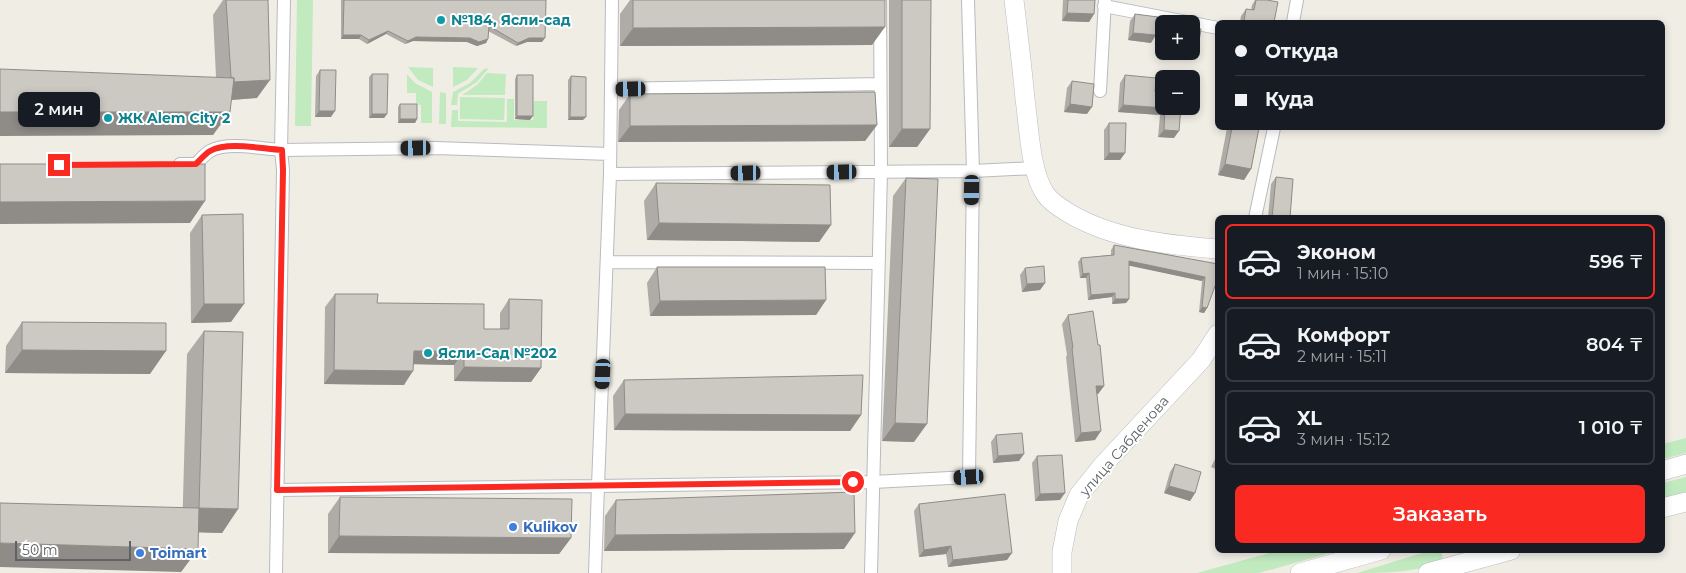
<!DOCTYPE html>
<html lang="ru">
<meta charset="utf-8">
<style>
:root{--surface:#171b24;--page:#20242c;--text:#f1f3f6;--muted:#9ea1a6;--line:#363941;--accent:#fa2a22}
body{margin:0;font-family:Montserrat,sans-serif;background:var(--page);color:var(--text);height:100vh;display:flex;flex-direction:column;font-size:19px;white-space:nowrap}
*{box-sizing:border-box;margin:0}
p{font-size:16px;color:var(--muted)}
.icon{flex:none;width:28px;height:28px;fill:none;stroke:currentColor;stroke-width:2;stroke-linecap:round;stroke-linejoin:round}
.map{position:relative;flex:1;overflow:hidden}
.details{position:absolute;left:1215px;top:215px;width:450px;height:338px;display:flex;flex-direction:column;background:var(--surface);border-radius:8px;box-shadow:0 2px 8px #0003}
.details>*{flex:none}
.top-card{position:absolute;left:1215px;top:20px;width:450px;height:110px;border-radius:8px;box-shadow:0 2px 8px #0003;display:grid;align-content:center;height:110px;padding:0 20px;background:var(--surface)}
.tools{position:absolute;left:1155px;top:15px;display:grid;gap:10px}
.tools a{display:grid;place-items:center;width:45px;height:45px;border-radius:8px;background:var(--surface);box-shadow:0 2px 8px #0003;font-size:25px}
.scale{position:absolute;left:15px;bottom:12px;width:116px;box-sizing:border-box;padding-left:5px;border:2px solid #5c6267;border-top:0;font-size:14px;line-height:18px;white-space:nowrap;color:#5c6267;-webkit-text-stroke:4px #fff;paint-order:stroke}
.end{position:absolute;width:22px;height:22px;margin:-11px;border:6px solid #fa2a22;background:#fff;box-shadow:0 0 0 2px #fff}
.from{border-radius:50%}
.bubble{position:absolute;height:35px;border-radius:8px;background:var(--surface);box-shadow:0 2px 8px #0003;font-size:16px;font-weight:600;line-height:35px;text-align:center}
.car{position:absolute;width:15px;height:30px;margin:-15px -8px;border-radius:6px;box-shadow:0 0 4px 1px #0007;background:linear-gradient(#222 24%,#8ab4d8 0 40%,#222 0 76%,#8ab4d8 0 86%,#222 0)}
.top-card b{display:flex;align-items:center;gap:18px;height:48px;font-size:19px}
.top-card b+b{border-top:1px solid var(--line)}
.top-card i{width:12px;height:12px;background:var(--text)}
ul{padding:9px 0 0;list-style:none}
li{display:flex;align-items:center;gap:15px;height:75px;margin:0 10px 8px;padding:0 10px;border:2px solid var(--line);border-radius:8px}
li div{flex:1}
li b{display:block;font-size:19px}
li em{font-style:normal;font-weight:600}
li.current{border-color:var(--accent)}
li>.icon{width:45px;height:45px;stroke-width:1.5}
.primary-button{display:flex;gap:10px;margin-top:auto;padding:10px 20px}
.primary-button a{flex:1;height:58px;border-radius:8px;background:var(--accent);color:#fff;font-size:20px;font-weight:600;line-height:58px;text-align:center}
.map>svg:first-child{display:block}
</style>
<div class="map">
<svg width="1686" height="573" viewBox="0 0 1686 573">
<rect width="100%" height="100%" fill="#f0ede5"/>
<path fill="#c1eabf" d="M297,0H313L311,126H295Z
M408,67L433,68V87L418,80Z
M453,67L478,68L467,80L453,87Z
M489,68L477,82L458,94L457,105H451L453,92L470,83L484,69Z
M487,73L506,74L505,95H462L477,85Z
M407,74L415,83L432,92V123H421V105L416,104V93H407Z
M440,92L446,93V124H439Z
M460,97L505,98L504,120L460,119Z
M507,99H514V120H533L534,101H547V128L451,127L452,110H458V121L507,122Z
M1686,438V453L1663,459V444Z
M1686,477V494L1663,501V483Z
M1280,550H1340L1259,573H1197Z
M1432,550L1441,551L1443,558C1429,573 1378,573 1357,573Z"/>
<g fill="none" stroke-linecap="round" stroke-linejoin="round">
<g stroke="#b7bbc0" stroke-width="14">
<path id="street" d="M612,0L610,174L598,486L873,482L969,477L973,171L968,0
M1104,6L1218,28
M1293,22L1297,0
M612,89L879,84
M1100,91L1105,0
M180,164H196C200,160 205,154 210,151C228,141 262,149 281,150L284,0
M610,174L973,171L1034,168
M1255,218L1274,128
M608,262L878,263
M277,490L598,486L595,573
M276,573L283,170L281,150L435,148L610,154
M871,573L881,172L880,0"/>
</g>
<g stroke="#b8bcc2" stroke-width="20">
<path id="secondary" d="M1014,0C1018,33 1022,66 1025,99C1029,126 1030,173 1046,195C1051,202 1059,207 1067,212C1111,239 1167,245 1218,249
M1662,471L1686,464
M1662,508L1686,502
M1062,573V552L1068,521L1079,495L1103,465L1201,360L1218,334
M1300,573L1381,550
M1428,573L1511,550"/>
</g>
<use href="#street" stroke="#fff" stroke-width="12"/>
<use href="#secondary" stroke="#fff" stroke-width="19"/>
</g>
<path fill="#afaca7" d="M223,0H268L257,98L231,100L213,135L216,77L213,15Z
M341,0H546L542,42H527L516,46L488,31V39L486,43L477,46L467,42L413,41L405,44L386,34L367,44L359,39H341Z
M630,0H885L872,45L620,46V14Z
M889,0H931L930,129L917,147H889Z
M1063,0H1095L1094,14L1089,22L1062,21Z
M1255,0H1267L1274,22H1240L1241,16L1246,9L1251,10L1252,5Z
M1135,14L1151,43L1128,40L1130,21Z
M320,70L331,117H315L316,76Z
M372,74L387,114L384,118H369V77Z
M517,75L530,120L515,119V79Z
M1125,75L1181,106L1174,138L1158,137L1160,115L1118,112L1120,83Z
M571,76L583,120H568V80Z
M1072,81L1087,114L1064,112L1067,88Z
M630,94L877,125L865,141L618,142L619,110Z
M400,104L417,119L415,123H398V107Z
M1109,123L1125,153L1120,160H1104V130Z
M1227,128H1259L1251,169L1244,180L1218,175Z
M1276,177L1290,218H1268L1271,184Z
M906,178L914,442L882,441L893,196Z
M656,183L831,225L819,242L647,240L644,201Z
M202,215L231,322L191,323L190,233Z
M1114,245L1218,264L1207,308L1204,313L1199,312L1202,281L1129,265V299L1126,303L1112,304V297L1088,300L1086,278H1080L1078,262L1081,258L1111,255V250Z
M657,267L826,300L816,315L650,316L647,283Z
M1025,268L1045,283L1040,290L1022,292L1020,275Z
M335,294L377,303L484,329H500V313L509,299L541,368L531,382L454,381V365L414,364L404,385L324,384L325,307Z
M1068,315L1104,386L1098,394H1097L1095,440L1075,442L1066,357L1067,355L1062,324Z
M22,322L150,374L5,373L6,346Z
M204,331L238,509L222,533L198,532V549L181,572L187,354Z
M624,380L861,415L850,431L614,430L613,396Z
M996,435L1019,461L993,463L991,442Z
M1218,453V470L1211,467Z
M1037,456L1060,500L1035,501L1032,463Z
M1175,464L1195,493L1190,501L1164,493L1170,472Z
M340,497L571,538L559,554L328,553V514Z
M616,500L844,549L604,551L605,516Z
M919,504L1007,560L948,567L946,554L919,557L914,511Z"/>
<path fill="#8f8c88" d="M1067,13L1094,14L1089,22L1062,21Z
M885,27L872,45L620,46L633,28Z
M388,31L386,34L367,44L369,40Z
M1133,33L1156,35L1151,43L1128,40Z
M343,35H361L359,39H341Z
M416,37L470,38L488,39L486,43L477,46L467,42L413,41L405,44L408,41Z
M529,38H545L542,42H527L516,46L518,43Z
M1191,40L1199,41L1197,45L1191,44Z
M270,80L257,98L218,101L231,82Z
M1070,104L1092,107L1087,114L1064,112Z
M1123,105L1165,108L1160,115L1118,112Z
M319,111H335L331,117H315Z
M0,112H230L213,135L0,136Z
M372,114H387L384,118H369Z
M517,116H533L530,120L515,119Z
M570,117H586L583,120H568Z
M400,119H417L415,123H398Z
M877,125L865,141L618,142L630,126Z
M902,129H930L917,147H889Z
M1164,130L1179,131L1174,138L1158,137Z
M1109,153H1125L1120,160H1104Z
M1225,164L1251,169L1244,180L1218,175Z
M205,201L190,223L0,224V202Z
M659,223L831,225L819,242L647,240Z
M1129,261L1205,277L1202,281L1126,265Z
M1089,273L1086,278H1080L1083,274Z
M1045,283L1040,290L1022,292L1027,284Z
M1115,293L1112,297L1088,300L1091,295Z
M1115,299H1129L1126,303L1112,304Z
M826,300L816,315L650,316L660,301Z
M204,304H244L231,322L191,323Z
M1202,307L1207,308L1204,313L1199,312Z
M22,350L166,351L150,374L5,373Z
M414,351H464L454,365L404,364Z
M464,367L541,368L531,382L454,381Z
M334,370L413,371L404,385L324,384Z
M1096,386H1104L1098,394L1090,395Z
M625,414L861,415L850,431L614,430Z
M895,423L927,424L914,442L882,441Z
M1101,431L1095,440L1075,442L1081,433Z
M1024,454L1019,461L993,463L998,456Z
M1169,486L1195,493L1190,501L1164,493Z
M1065,493L1060,500L1035,501L1040,494Z
M199,508L238,509L222,533L183,532Z
M855,533L844,549L604,551L615,535Z
M339,536L571,538L559,554L328,553Z
M0,543L198,549L181,572L0,567Z
M951,546L946,554L919,557L924,550Z
M1012,553L1007,560L948,567L953,560Z"/>
<path fill="#ccc8c2" stroke="#8f8c88" d="M226,0H268L270,80L234,82V78L231,77Z
M344,0H546L545,38H529L518,43L489,26L488,39L479,42L470,38L416,37L408,41L388,31L369,40L361,35H343Z
M633,0H885V27L633,28Z
M902,0H931L930,129H902Z
M1068,0H1095L1094,14L1067,13Z
M1256,0H1267L1278,2L1274,22H1252L1244,21L1246,9L1254,10Z
M1135,14L1158,17L1156,35L1133,33Z
M1191,27L1201,29L1199,41L1191,40Z
M0,69L234,78L230,112H0Z
M320,70H336L335,111H319Z
M372,74H388L387,114H372Z
M517,75H533V116H517Z
M1125,75L1156,78L1155,92H1164V106H1181L1179,131L1164,130L1165,108L1123,105Z
M571,76L586,77V117H570Z
M1072,81L1094,84L1092,107L1070,104Z
M875,92L877,125L630,126V94Z
M400,104H417V119H400Z
M1109,123H1126L1125,153H1109Z
M1232,128H1259L1251,169L1225,164Z
M0,164H205V201L0,202Z
M1276,177L1293,179L1290,218H1272Z
M906,178L938,179L927,424L895,423Z
M656,183L830,185L831,225L659,223Z
M243,214L244,304H204L202,215Z
M1114,245L1218,264V278L1207,308L1202,307L1205,277L1129,261V299H1115V293L1091,295L1089,273L1083,274L1081,258L1114,255Z
M1044,266L1045,283L1027,284L1025,268Z
M657,267H825L826,300L660,301Z
M335,294H378L377,303L484,304V329H509V299L542,300L541,368L464,367V351H414L413,371L334,370Z
M1093,311L1098,345H1100L1104,386H1096L1101,431L1081,433L1072,348H1073L1068,315Z
M22,322L166,323V351L22,350Z
M204,331L243,332L238,509L199,508Z
M863,375L861,415L625,414L624,380Z
M1022,433L1024,454L998,456L996,435Z
M1062,455L1065,493L1040,494L1037,456Z
M1175,464L1201,472L1195,493L1169,486Z
M854,492L855,533L615,535L616,500Z
M1005,494L1012,553L953,560L951,546L924,550L919,504Z
M340,497L572,499L571,538L339,536Z
M0,503L199,508L198,549L0,543Z"/>
<g fill="none" stroke-linecap="round" stroke-linejoin="round">
<path stroke="#fa2a22" stroke-width="6" d="M59,165L196,164C200,160 205,154 210,151C228,141 262,149 282,150L283,170L277,490L853,482"/>
</g>
<g fill="#0f9aa8" stroke="#fff" stroke-width="2">
<circle cx="441" cy="20" r="5"/>
<circle cx="108" cy="118" r="5"/>
<circle cx="428" cy="353" r="5"/>
</g>
<g fill="#3f7fe0" stroke="#fff" stroke-width="2">
<circle cx="513" cy="527" r="5"/>
<circle cx="140" cy="553" r="5"/>
</g>
<g text-anchor="middle" dominant-baseline="central" stroke-width="4" stroke-linejoin="round" paint-order="stroke">
<g font-size="14" font-weight="bold" fill="#0d838f" stroke="#fff" text-anchor="start">
<text x="451" y="20">№184, Ясли-сад</text>
<text x="118" y="118">ЖК Alem City 2</text>
<text x="438" y="353">Ясли-Сад №202</text>
</g>
<g font-size="14" fill="#5c6267" stroke="#fff">
<text transform="translate(1124 446) rotate(-49)">улица Сабденова</text>
</g>
<g font-size="14" font-weight="bold" fill="#366cbe" stroke="#fff" text-anchor="start">
<text x="523" y="527">Kulikov</text>
<text x="150" y="553">Toimart</text>
</g>
</g>
</svg>
<div class="tools">
<a>+</a>
<a>−</a>
</div>
<div class="scale">50 m</div>
<i class="end from" style="left:853px;top:482px"></i>
<i class="end" style="left:59px;top:165px"></i>
<div class="bubble" style="left:18px;top:92px;width:82px">2 мин</div>
<i class="car" style="left:631px;top:89px;rotate:269deg"></i>
<i class="car" style="left:416px;top:148px;rotate:269deg"></i>
<i class="car" style="left:842px;top:172px;rotate:269deg"></i>
<i class="car" style="left:746px;top:173px;rotate:269deg"></i>
<i class="car" style="left:972px;top:190px;rotate:181deg"></i>
<i class="car" style="left:603px;top:374px;rotate:183deg"></i>
<i class="car" style="left:969px;top:477px;rotate:267deg"></i>
<div class="top-card">
<b><i class="from"></i>Откуда</b>
<b><i></i>Куда</b>
</div>
<section class="details">
<ul>
<li class="current"><svg class="icon" aria-label="car" viewBox="0 0 24 24"><path d="M5 17H2v-5l4-1 3-4h7l3 4 3 1v5h-3M9 17h6M6 11h13"/><circle cx="7" cy="17" r="2"/><circle cx="17" cy="17" r="2"/></svg><div><b>Эконом</b><p>1 мин · 15:10</p></div><em>596 ₸</em></li>
<li><svg class="icon" aria-label="car" viewBox="0 0 24 24"><path d="M5 17H2v-5l4-1 3-4h7l3 4 3 1v5h-3M9 17h6M6 11h13"/><circle cx="7" cy="17" r="2"/><circle cx="17" cy="17" r="2"/></svg><div><b>Комфорт</b><p>2 мин · 15:11</p></div><em>804 ₸</em></li>
<li><svg class="icon" aria-label="car" viewBox="0 0 24 24"><path d="M5 17H2v-5l4-1 3-4h7l3 4 3 1v5h-3M9 17h6M6 11h13"/><circle cx="7" cy="17" r="2"/><circle cx="17" cy="17" r="2"/></svg><div><b>XL</b><p>3 мин · 15:12</p></div><em>1 010 ₸</em></li>
</ul>
<div class="primary-button"><a>Заказать</a></div>
</section>
</div>
